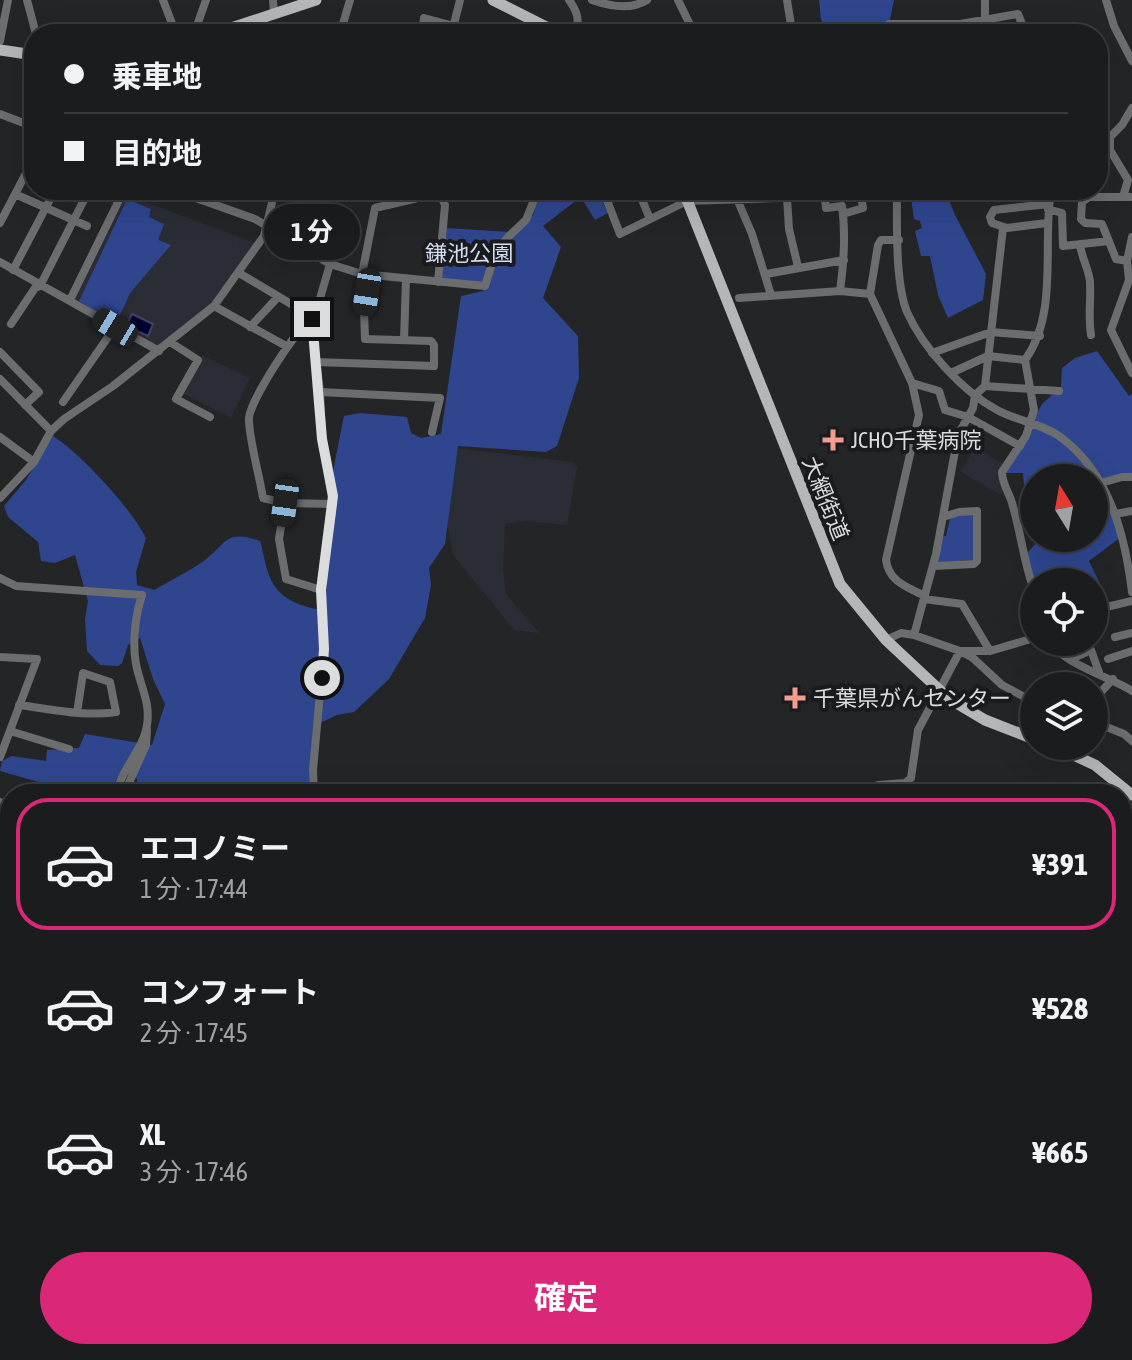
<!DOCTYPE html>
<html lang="ja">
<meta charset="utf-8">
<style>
:root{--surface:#1b1c1d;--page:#242526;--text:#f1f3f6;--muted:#a0a1a4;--line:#393a3b;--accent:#db2777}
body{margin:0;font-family:"Asap Condensed","Noto Sans JP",sans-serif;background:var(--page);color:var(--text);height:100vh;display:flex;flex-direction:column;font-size:30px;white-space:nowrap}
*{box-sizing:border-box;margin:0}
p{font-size:26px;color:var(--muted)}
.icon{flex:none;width:44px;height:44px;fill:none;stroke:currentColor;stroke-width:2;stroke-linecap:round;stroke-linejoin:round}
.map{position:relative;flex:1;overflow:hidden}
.sheet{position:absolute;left:0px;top:784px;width:1132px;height:576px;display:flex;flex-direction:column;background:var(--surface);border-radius:32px 32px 0 0;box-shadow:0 8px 32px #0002,0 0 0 2px var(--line)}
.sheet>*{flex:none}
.banner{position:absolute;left:24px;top:24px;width:1084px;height:176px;border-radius:32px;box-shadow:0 8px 32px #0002,0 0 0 2px var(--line);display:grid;align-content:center;height:176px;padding:0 40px;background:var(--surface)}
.needle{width:52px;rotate:349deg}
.fabs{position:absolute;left:1020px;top:464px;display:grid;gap:16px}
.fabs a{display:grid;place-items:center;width:88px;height:88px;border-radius:50%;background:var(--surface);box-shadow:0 8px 32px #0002,0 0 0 2px var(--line);font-size:40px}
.end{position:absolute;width:36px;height:36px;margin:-18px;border:10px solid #dbdcdd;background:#111;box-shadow:0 0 0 4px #111}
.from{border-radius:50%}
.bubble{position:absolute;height:56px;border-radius:28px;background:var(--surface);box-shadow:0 8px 32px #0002,0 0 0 2px var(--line);font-size:26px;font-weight:700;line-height:56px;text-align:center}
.car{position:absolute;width:24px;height:48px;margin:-24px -12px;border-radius:10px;box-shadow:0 0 6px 2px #0007;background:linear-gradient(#222 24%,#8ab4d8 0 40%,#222 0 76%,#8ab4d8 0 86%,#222 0)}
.banner b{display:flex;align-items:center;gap:28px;height:76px;font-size:30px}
.banner b+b{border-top:2px solid var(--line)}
.banner i{width:20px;height:20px;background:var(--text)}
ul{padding:14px 0 0;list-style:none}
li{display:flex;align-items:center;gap:24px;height:132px;margin:0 16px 12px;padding:0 24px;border:4px solid transparent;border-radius:32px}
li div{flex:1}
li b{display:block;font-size:30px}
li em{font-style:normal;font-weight:700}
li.current{border-color:var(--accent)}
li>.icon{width:72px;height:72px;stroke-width:1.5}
.cta{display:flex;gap:16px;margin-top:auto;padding:16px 40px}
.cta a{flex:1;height:92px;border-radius:48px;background:var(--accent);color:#fff;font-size:32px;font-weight:700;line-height:92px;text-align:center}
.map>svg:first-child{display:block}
</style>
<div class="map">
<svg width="1132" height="1360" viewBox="0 0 1132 1360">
<rect width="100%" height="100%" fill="#242527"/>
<path fill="#2a2d35" d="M124,194L255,243L219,295L201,314L157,349L73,300Z
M202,355L250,378L231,418L182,393Z
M975,447L1005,465L1001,472L1010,500L961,472Z
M455,448L572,462L577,467L567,525L526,521L505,524L503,570L506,594L539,633L514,630L453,555L448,528V504Z"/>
<path fill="#2f468f" d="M819,0H894L887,34H827L821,19Z
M540,190H578L582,196L543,226L561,247L543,298L578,336L579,378L557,446L546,452L458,446L445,544L429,568L431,585L425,618L389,679L354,712L337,715L313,726L309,794H138L137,779L122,771L112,787L63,789L0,771L2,761L12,756L46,761L47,750L79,748L85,734L152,745L165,704L153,679L140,638L128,645L122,663L118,666L100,665L87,651L85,619L88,601L75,555L55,563L41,561L38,542L8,517L4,506L26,480L53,436C81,454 131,508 146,538L136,572L137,585L154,590C171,580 190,571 205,560C227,543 225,529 260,541C264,554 266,574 274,585C284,601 307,609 325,610L334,466L344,416L360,413L407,417L411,433L421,438L441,434L461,296L483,291L502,249L533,215Z
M910,190H945L955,215L986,274L983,300L948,318L938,295L930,256H921L915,231L922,228L920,221L914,219Z
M598,193L608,213L595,220L584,202Z
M127,199L151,209L149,217L164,224L158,240L171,245L130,293L116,324L79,301Z
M446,228L510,232L485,284L444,279L442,277Z
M1097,351L1129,396L1132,394V473L1099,482L1121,537L1089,561L1100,584L1094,588V582H1034L1026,554L1041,538H1094V478H1034V515L1025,499L1023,473H1004L1042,404L1061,387L1062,368L1075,358Z
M974,512L973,560L937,562L942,536H946L950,518Z
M10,886V1016L0,1010V895L5,896Z
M1132,969V1038L1122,1045V978Z
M0,1023L10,1028V1109L0,1100Z
M1122,1213L1132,1215V1360H1065L1063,1350H1122Z
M92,1350H160L157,1360H95Z
M255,1350H350L348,1358L253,1360Z"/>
<path fill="#020033" stroke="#434266" stroke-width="2" d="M132,314L153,324L148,336L126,326Z"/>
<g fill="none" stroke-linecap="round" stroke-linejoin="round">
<path stroke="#434266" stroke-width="2" d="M441,1360L452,1350"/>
<path stroke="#6c6d6e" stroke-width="8" d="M27,0L36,34
M163,0L176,34
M273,0L274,14
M569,0C577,11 581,21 574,34
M592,0C609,6 631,10 647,0
M678,0L694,33L692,34
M787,0L791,25L789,34
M985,0V21
M1106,0L1114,26L1132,61
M453,28L460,0
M194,34L206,0
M340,34L350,0
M422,34L424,18L454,26
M889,34V24H960L1018,14L1026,34
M0,41L8,0
M0,114L34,127
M173,190L255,219L330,264L362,274L485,286L495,254L508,237L526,220L538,190
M438,190L445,205L438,282
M469,190L493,198L497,190
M603,190L620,234L687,201L805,197V190
M638,190L650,219
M824,190L826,208L842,206C846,234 844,262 840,291
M897,190C897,222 895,283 907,312C923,348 962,391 997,410C1017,421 1040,423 1059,436C1109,472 1125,534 1132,592
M963,190L965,193
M15,194L87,226
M1123,197L1128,180L1110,150V137L1122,125L1132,108
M787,198L789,229L798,267
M737,199L752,234L771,295
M1048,209L1062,213L1063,246L1109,241
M843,214L863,208L860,190
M0,223L34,158
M1047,223L1007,228L992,223L990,217L994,210L1049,204
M1132,237L1127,261L1129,280L1111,330L1132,373
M899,240H881L878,245L870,294L912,383L919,415L886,560C889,582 907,587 925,596
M1080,244C1081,257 1089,269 1090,282C1091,300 1088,317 1091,335
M1127,261L1116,259L1102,224L1085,223L1081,219L1082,202L1089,197H1132
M0,262L159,351
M13,270L55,190
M239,273L291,304
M362,274L375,208L439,193
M766,274L844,260
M739,298L840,291L870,294
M70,300L124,190
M214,306L286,346
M312,319C297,327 250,401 249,418C248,435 260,478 263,498L285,503L333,504
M11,324L35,288L40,286L89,190
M250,327L278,297
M404,340L406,279
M170,342L198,360L176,399L210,417
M0,352L39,392L25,405
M932,353L991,332L1040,336
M316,362L434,366V345L431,341L365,339L364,309L370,276
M951,373L988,356L1025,360
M0,379L51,431
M912,383L939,391L945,410L968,417L1020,446
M985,386L1003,228
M320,392L440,398L432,432
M63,402L115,327
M0,437L34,462
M1101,483L1122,477H1132
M0,498L34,462L51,431L64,419L113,386L214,306L264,236L275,190
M285,503L279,539L286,579L321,590
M1115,514L1132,511
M934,566L974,564L977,561V511L959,512L943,517
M0,578L16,586L142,595C134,620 131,652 139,676C144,694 150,707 147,725C144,749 120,770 117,794
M1034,590C1023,560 1021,532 1012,503C1009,492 1002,484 1002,472L1026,436L1034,410L1025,360C1059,313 1042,245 1051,190
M924,599L962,604L990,651
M1094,610L1132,601
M914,635L936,554L958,435L973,408L975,395L985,386L1059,391
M1115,637L1132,633
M886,640L901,633L914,635L960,651L973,658L1002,685L1034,702
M1053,642C1056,661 1115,679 1132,691
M1074,642L1075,644
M0,657L37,659L0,757
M1071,659L1091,650L1100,675
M1108,659L1132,651
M1094,688L1100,693L1113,679
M19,705C51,709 84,717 116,712L110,682L83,673L77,713
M1094,722L1124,734L1132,741
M10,731L69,749
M124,794L146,745L147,730
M314,794L313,770L324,649L321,590L333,504L322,439L320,392L312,326L330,264
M853,794L878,785L905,783L911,778L918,730L960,651H990L1034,638
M0,802L10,809
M0,839L10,871
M1122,905L1132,898
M1122,964L1132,955
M0,1018L10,1025
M1122,1053L1132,1047
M1122,1082L1132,1077
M1122,1116L1132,1110
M1122,1153L1132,1147
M0,1183L10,1180
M1122,1184L1132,1178
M10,1193L6,1208L10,1233
M0,1239L10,1238
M45,1350L47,1360
M249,1350L251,1360
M500,1350L511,1360
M613,1350L630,1360
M702,1350L703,1360
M751,1350L775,1360
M804,1350L810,1360
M954,1350L965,1360
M26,1360L25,1355L36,1350
M160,1360L163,1350
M390,1360L399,1350
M474,1360L484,1350
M567,1360L573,1350
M826,1360L850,1350
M977,1360L987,1350
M1020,1360L1023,1350"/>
<path stroke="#b4b6b8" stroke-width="11" d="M493,0L560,34
M213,34L316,0
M0,50L34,55
M683,190L840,584L886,640L948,698L985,720L1034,739
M1054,746L1095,765L1132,795"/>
<path stroke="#aeafb0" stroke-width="2" stroke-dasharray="12 6" stroke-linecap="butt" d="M0,807L10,814
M777,1350L782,1360"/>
</g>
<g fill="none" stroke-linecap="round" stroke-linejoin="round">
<path stroke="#dbdcdd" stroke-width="10" d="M312,319L322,439L333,496L321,590L324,649L322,678"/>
</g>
<g fill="#f59c90" stroke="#1a1b1e" stroke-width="3">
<path d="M829 428h8v8h8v8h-8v8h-8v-8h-8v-8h8z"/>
<path d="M791 686h8v8h8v8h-8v8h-8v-8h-8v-8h8z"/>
</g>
<g text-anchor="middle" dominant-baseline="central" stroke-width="8" stroke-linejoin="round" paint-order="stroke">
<g font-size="22" fill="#d3dcf1" stroke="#1a1b1e">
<text x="469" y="253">鎌池公園</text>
</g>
<g font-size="22" fill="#dbdcdd" stroke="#1a1b1e" text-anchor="start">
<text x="851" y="440">JCHO千葉病院</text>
<text x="813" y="698">千葉県がんセンター</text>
</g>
<g font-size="22" fill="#dbdcdd" stroke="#1a1b1e">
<text transform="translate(826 498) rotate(68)">大網街道</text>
</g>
</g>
</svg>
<div class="fabs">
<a><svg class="needle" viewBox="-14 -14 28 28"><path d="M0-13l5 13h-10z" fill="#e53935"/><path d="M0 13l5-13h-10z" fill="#a0a1a4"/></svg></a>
<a><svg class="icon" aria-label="locate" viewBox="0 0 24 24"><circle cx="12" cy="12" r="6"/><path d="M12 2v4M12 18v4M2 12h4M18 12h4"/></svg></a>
<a><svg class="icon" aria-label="layers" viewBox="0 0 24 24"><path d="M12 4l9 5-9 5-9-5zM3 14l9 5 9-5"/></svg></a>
</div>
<i class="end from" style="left:322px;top:678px"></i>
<i class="end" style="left:312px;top:319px"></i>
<div class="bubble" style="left:264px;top:204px;width:96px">1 分</div>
<i class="car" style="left:367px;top:292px;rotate:189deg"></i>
<i class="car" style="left:115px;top:327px;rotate:301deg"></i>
<i class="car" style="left:285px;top:503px;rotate:188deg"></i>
<div class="banner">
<b><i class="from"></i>乗車地</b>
<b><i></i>目的地</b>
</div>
<section class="sheet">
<ul>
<li class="current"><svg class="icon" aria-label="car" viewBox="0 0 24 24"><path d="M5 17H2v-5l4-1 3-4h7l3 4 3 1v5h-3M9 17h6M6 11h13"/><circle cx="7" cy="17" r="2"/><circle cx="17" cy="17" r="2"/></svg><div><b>エコノミー</b><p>1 分 · 17:44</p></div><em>¥391</em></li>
<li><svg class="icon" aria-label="car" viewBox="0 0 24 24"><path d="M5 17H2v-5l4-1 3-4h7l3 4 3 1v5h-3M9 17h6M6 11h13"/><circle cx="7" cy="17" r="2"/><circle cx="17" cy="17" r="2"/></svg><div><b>コンフォート</b><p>2 分 · 17:45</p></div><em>¥528</em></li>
<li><svg class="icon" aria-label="car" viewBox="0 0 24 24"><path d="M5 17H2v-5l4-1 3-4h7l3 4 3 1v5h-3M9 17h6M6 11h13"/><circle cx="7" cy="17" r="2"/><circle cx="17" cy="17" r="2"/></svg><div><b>XL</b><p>3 分 · 17:46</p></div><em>¥665</em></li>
</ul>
<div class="cta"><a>確定</a></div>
</section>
</div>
